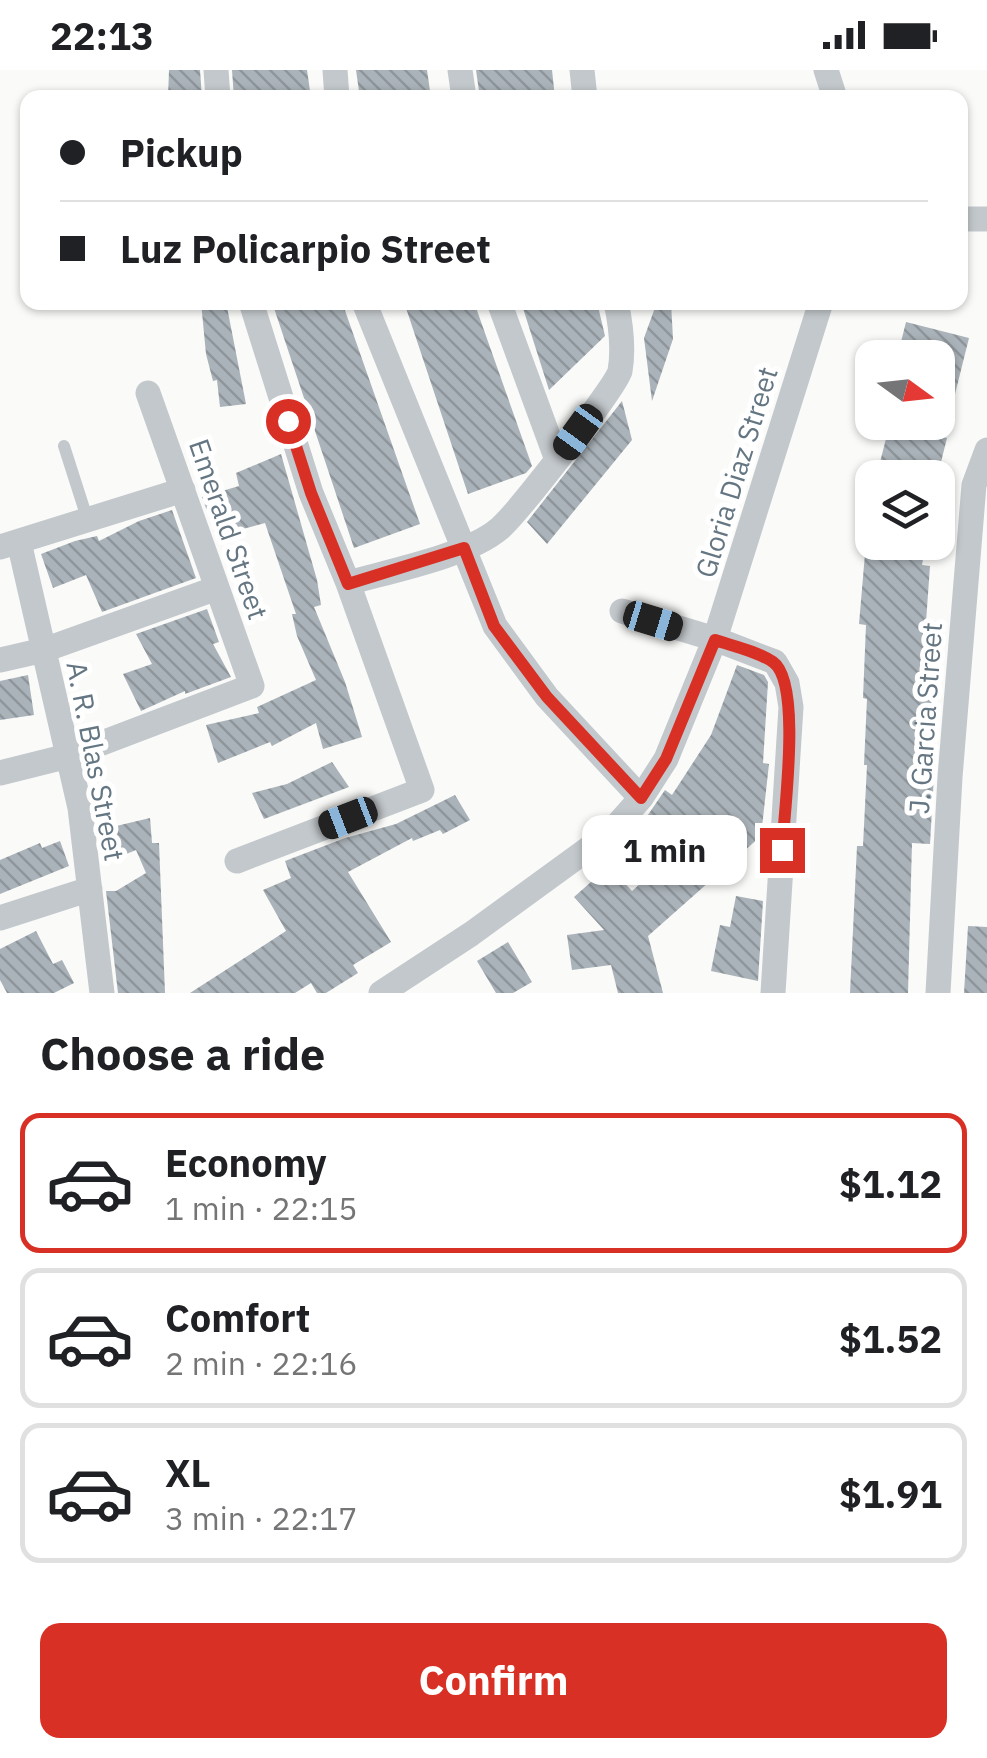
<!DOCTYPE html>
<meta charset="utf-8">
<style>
:root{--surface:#fff;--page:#f2f2f2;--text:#202124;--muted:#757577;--line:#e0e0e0;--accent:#d93025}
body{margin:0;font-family:"IBM Plex Sans",sans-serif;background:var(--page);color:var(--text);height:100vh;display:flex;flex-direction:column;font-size:38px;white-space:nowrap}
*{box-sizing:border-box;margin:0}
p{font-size:32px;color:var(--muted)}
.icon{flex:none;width:55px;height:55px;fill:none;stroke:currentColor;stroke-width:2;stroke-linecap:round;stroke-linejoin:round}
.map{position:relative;height:923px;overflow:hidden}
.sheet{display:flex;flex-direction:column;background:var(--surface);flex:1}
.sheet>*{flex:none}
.hud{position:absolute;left:20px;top:20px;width:948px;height:220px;border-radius:20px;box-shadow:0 2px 8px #0004;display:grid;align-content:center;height:220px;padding:0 40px;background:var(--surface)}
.needle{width:65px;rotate:105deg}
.buttons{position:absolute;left:855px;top:270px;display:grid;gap:20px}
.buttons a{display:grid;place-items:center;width:100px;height:100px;border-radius:20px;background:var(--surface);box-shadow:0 2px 8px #0004;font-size:50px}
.end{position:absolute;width:45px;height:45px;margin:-22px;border:12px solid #d93025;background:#fff;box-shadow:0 0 0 5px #fff}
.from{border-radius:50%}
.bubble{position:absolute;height:70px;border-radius:20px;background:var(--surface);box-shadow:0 2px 8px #0004;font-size:32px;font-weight:800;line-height:70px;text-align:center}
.car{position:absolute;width:30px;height:60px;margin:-30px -15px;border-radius:12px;box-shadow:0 0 8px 2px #0007;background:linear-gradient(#222 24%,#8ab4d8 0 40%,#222 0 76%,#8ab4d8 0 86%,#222 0)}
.hud b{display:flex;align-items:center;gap:35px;height:95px;font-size:38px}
.hud b+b{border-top:2px solid var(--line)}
.hud i{width:25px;height:25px;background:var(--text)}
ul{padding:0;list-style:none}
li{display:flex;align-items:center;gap:30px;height:140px;margin:0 20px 15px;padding:0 20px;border:5px solid var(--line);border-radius:20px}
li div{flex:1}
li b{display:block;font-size:38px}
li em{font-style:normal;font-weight:800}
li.selected{border-color:var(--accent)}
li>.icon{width:90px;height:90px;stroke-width:1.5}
h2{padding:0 40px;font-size:45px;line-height:120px}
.cta{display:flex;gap:20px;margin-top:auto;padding:20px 40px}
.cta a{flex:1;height:115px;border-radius:20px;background:var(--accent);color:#fff;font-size:40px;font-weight:800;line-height:115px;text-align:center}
.status{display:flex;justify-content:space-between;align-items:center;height:70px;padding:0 50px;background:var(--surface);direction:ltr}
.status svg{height:28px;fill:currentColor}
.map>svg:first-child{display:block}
</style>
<div class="status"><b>22:13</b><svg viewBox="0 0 49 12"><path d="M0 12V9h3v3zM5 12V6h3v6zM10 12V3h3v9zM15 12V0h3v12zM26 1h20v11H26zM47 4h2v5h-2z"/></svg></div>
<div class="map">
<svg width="987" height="923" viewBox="0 0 987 923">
<defs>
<pattern id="building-back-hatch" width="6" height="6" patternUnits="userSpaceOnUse" patternTransform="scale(2.5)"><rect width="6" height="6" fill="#aab3b9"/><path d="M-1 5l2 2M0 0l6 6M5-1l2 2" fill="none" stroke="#8e969c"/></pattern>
</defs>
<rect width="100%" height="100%" fill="#fafaf8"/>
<path fill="url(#building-back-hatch)" d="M169,0H200L202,28H168Z
M232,0H307L311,28H234Z
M356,0H427L431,28H360Z
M476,0H552L555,28H480Z
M201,232H226L246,334L220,337L217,310L213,311L206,284Z
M272,232H342L420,454L354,478Z
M404,232H474L532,396L526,403L468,424Z
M521,232H597L605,266L549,320Z
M657,232H671L673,269L652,331L644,268Z
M906,252L969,268L945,364L938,363V288H897Z
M622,331L632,370L547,474L527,452Z
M890,353L947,368L937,408H876Z
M281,384L317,510L321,535L314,537L345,612L362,667L323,679L316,653L272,676L270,672L218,693L206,655L259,643L257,637L316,610L297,566L292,544H296L265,453L216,466L202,427L239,416L236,403Z
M172,440L196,508L102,542L86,505L53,518L41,484L75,471L97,466L99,471L139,451Z
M866,472H926L922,495L930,496L925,566L938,567L934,637H938L930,774L912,773L908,923H850L857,776H863L867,695H864L867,629L863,628L866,555L859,554Z
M207,539L219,572L213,574L231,607L185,624V621L141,641L123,604L152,594L136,564Z
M737,595L764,605L768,612L763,693L769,694L761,766L648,866L663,923H618L611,895L572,900L567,865L604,860L574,827L609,796L632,821L678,780L639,758L665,720L672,725L711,665Z
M28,605L34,645L0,650V611Z
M332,692L349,717L264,749L252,723L287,714Z
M455,725L470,750L443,764L440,760L413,771L412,768L348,802L391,872L353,895L358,903L326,923H317L311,913L295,923H190L286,861L263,820L291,808L285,791L345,768L396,754Z
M150,748L152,773H159L165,923H118L106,821H116L146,803L136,780L114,789L112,757Z
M60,771L69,796L0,824V790L40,773L42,778Z
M736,826L763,831L758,911L711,901L720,855L730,857Z
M968,856L987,857V923H964Z
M36,861L53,894L62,890L74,913L54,923H7L0,910V879Z
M508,872L532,912L513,923H496L477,891Z"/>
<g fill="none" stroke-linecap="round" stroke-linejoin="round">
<path stroke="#c3c8cc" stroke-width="12" d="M64,376L88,451"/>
<path stroke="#c3c8cc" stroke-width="25" d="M216,0L218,28
M335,0L337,28
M460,0L464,28
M582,0L585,28
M826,0L835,28
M960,149H987
M364,232L495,556L547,627L641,728
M499,232L557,390
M19,472L80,738L102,923
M0,477L183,420
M348,513C390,501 467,486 499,459C516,445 616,317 620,301C624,278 621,255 616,232
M622,541L715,569L775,592L787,613L791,637L773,923
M0,590L44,580L217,518
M0,703L68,686L252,616L148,323
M237,791L422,720L348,513L311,423L251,232
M0,848L90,819
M381,923L471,864L592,776L617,755L641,728L666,689L715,569L821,232
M938,923L950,707L974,415L987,380"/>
</g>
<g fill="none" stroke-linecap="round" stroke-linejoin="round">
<path stroke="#d93025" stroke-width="12" d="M288,351L311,423L348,514L464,478L494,556L547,627L641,728L666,689L715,570C733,576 757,581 773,592C802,612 784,743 782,780"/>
</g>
<g text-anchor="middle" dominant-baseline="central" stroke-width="10" stroke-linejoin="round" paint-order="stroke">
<g font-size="28" fill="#657683" stroke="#fff">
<text transform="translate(736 402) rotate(-73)">Gloria Diaz Street</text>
<text transform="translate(229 459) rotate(71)">Emerald Street</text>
<text transform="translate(925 648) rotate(-86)">J. Garcia Street</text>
<text transform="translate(96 691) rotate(79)">A. R. Blas Street</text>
</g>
</g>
</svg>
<div class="buttons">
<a><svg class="needle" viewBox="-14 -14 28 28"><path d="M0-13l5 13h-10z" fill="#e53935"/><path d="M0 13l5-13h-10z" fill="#757577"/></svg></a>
<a><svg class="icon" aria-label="layers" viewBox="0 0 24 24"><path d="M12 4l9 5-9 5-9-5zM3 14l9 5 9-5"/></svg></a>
</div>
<i class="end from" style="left:288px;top:351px"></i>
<i class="end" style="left:782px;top:780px"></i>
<div class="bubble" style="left:582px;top:745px;width:165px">1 min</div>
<i class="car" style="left:578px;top:362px;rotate:216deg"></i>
<i class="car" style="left:653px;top:551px;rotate:107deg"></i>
<i class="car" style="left:348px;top:748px;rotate:249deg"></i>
<div class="hud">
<b><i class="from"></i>Pickup</b>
<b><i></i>Luz Policarpio Street</b>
</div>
</div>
<section class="sheet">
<h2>Choose a ride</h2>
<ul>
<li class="selected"><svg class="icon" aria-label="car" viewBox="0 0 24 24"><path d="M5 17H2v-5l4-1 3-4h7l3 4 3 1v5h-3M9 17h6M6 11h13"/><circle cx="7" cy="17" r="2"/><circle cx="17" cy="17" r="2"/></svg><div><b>Economy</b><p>1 min · 22:15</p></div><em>$1.12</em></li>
<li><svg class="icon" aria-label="car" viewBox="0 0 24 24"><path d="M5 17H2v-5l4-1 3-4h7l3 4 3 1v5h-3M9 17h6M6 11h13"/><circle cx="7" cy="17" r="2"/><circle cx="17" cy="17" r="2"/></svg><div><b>Comfort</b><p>2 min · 22:16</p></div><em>$1.52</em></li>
<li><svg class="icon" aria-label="car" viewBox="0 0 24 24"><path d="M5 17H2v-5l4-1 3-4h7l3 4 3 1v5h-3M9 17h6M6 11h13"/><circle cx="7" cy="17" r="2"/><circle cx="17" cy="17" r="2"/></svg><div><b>XL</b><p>3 min · 22:17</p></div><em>$1.91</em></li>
</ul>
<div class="cta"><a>Confirm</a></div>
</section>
